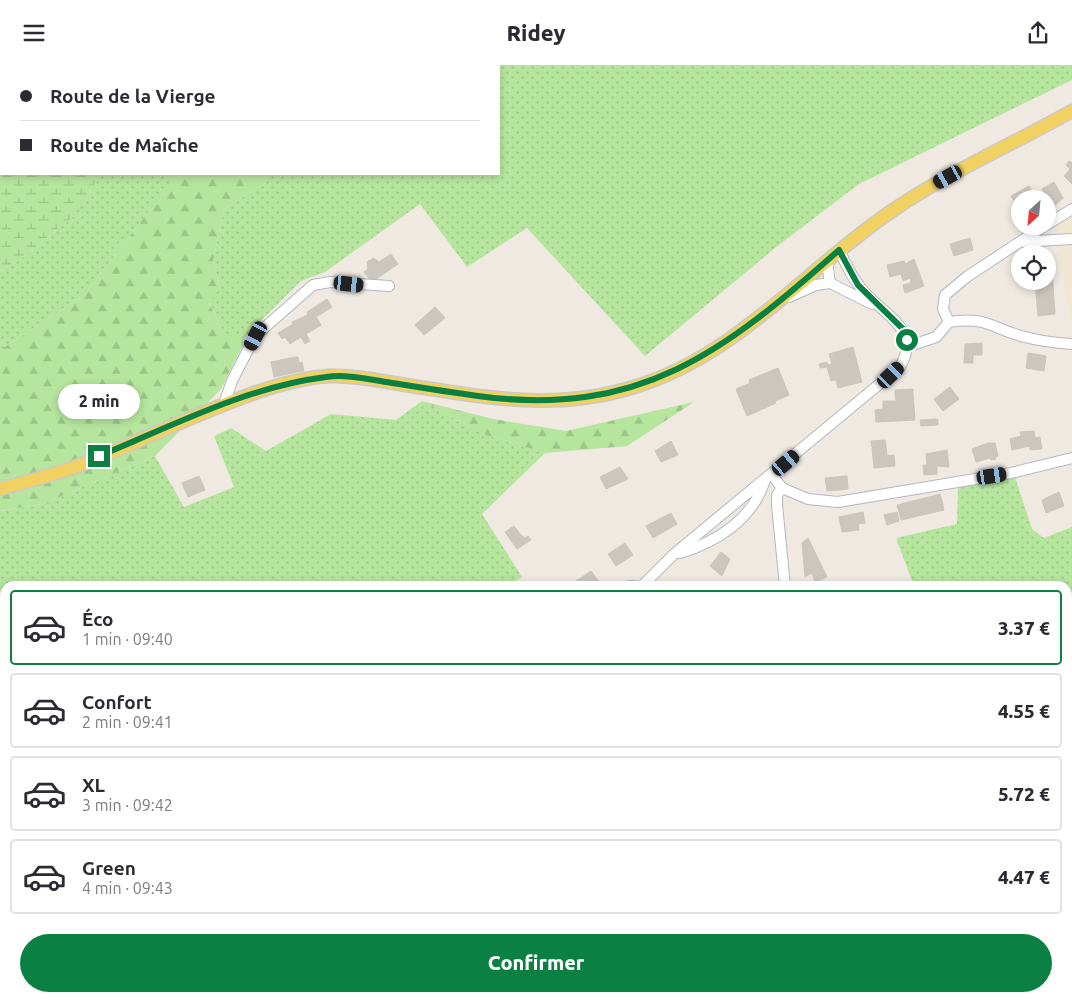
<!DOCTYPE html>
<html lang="fr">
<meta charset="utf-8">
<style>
:root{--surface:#fff;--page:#f2f2f3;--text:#2b2b33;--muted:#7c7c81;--line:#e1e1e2;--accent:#0b8043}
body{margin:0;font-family:Ubuntu,sans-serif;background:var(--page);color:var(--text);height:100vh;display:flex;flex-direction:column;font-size:19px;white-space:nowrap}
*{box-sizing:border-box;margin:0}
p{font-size:16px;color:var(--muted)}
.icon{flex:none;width:28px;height:28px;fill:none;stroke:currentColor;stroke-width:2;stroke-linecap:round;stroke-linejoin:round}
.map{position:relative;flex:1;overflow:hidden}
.side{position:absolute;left:0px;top:516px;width:1072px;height:421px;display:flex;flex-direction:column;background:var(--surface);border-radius:15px 15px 0 0;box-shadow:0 2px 8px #0003}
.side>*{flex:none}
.top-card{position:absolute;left:0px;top:0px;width:500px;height:110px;box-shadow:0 2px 8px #0003;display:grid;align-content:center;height:110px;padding:0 20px;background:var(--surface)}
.needle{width:32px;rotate:206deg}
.tools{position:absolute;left:1011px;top:125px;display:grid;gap:10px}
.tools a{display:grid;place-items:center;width:45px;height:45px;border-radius:50%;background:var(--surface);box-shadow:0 2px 8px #0003;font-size:25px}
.end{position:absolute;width:22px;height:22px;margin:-11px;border:6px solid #0b8043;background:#fff;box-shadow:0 0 0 2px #fff}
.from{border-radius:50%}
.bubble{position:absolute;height:35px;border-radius:18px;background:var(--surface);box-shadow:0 2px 8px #0003;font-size:16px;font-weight:800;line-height:35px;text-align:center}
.car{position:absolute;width:15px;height:30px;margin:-15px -8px;border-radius:6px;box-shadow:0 0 4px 1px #0007;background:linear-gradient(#222 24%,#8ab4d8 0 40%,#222 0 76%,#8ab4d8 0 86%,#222 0)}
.top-card b{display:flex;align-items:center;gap:18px;height:48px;font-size:19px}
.top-card b+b{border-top:1px solid var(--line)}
.top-card i{width:12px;height:12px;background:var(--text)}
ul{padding:9px 0 0;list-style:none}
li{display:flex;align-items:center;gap:15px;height:75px;margin:0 10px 8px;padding:0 10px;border:2px solid var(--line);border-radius:5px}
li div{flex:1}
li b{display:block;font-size:19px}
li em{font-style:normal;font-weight:800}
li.current{border-color:var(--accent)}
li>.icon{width:45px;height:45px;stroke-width:1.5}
.primary-button{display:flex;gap:10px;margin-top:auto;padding:10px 20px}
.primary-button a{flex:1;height:58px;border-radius:30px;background:var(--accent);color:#fff;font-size:20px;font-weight:800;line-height:58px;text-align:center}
header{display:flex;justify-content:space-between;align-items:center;height:65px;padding:0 20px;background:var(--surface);font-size:22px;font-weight:800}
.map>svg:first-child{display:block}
</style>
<header><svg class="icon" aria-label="menu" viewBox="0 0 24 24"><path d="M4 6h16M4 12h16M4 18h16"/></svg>Ridey<svg class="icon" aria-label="share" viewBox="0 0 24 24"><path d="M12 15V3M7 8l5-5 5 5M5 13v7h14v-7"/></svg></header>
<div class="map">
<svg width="1072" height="937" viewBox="0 0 1072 937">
<defs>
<pattern id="grass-dots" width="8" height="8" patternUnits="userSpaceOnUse" patternTransform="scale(1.25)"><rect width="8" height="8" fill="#b6e59e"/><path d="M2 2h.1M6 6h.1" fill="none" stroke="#9dc588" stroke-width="1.8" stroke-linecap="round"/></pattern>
<pattern id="forest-firs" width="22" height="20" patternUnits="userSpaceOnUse" patternTransform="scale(1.25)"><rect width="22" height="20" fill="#b6e59e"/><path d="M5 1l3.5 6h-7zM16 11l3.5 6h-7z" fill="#9dc588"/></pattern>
<pattern id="wetland-marsh" width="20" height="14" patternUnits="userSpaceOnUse" patternTransform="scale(1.25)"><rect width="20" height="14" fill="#b6e59e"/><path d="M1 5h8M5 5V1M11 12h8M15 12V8" fill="none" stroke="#9dc588"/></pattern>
</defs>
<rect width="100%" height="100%" fill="#efe9e1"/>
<path fill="#f0e6d1" d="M1072,150V260L1054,160Z"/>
<path fill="url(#grass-dots)" d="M342,0H1072V15L859,119L775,183L645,291L527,163L467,202L420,139L325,207L301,216L243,273L225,271L209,237L220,223L213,196L224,144L263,119L270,109H499V1Z
M100,109H170V124L149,146L83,231L0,285V205L18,196L80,146Z
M422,336L483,369L545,388L482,449L522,512L508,521H5V736L0,739V446L43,439L155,391L184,442L234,422L214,371L231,363L266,386L331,349L396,355Z
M1015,412L1032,464L1044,473L1072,462V608L1068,611V521H914L896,473L957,459L958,423Z"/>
<path fill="url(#forest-firs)" d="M170,109H270L263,119L224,144L213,196L220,223L209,238L225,270L243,273V280L221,324L155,391L43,439L0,446V285L83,231L149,146L170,124Z
M422,336L493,354L566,366L694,337L627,381L545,388L483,369Z"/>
<path fill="url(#wetland-marsh)" d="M0,0H150L1,1V109H100L80,146L18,196L0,205Z"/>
<path fill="#cbc7bf" stroke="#cbc5ba" d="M1069,96L1072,98V119L1064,111L1070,104L1066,100Z
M1054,117L1063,133L1053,142L1042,124Z
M1029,121L1035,132L1020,134L1019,144L1011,131Z
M970,173L973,185L954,191L950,179Z
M391,189L398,199L372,217L364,207L368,204L367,197L374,193L379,197Z
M1048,190H1051L1055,249L1038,251L1035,216H1048Z
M914,194L924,221L905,228L903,220L911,218L910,213L903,216L901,209L890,212L887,200L904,196L905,199Z
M327,234L332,242L316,252L321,260L306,269L310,276L305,279L301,272L290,279L285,272L282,274L278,268L293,259L292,257L308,250L307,247Z
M435,242L445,253L424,270L415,260Z
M982,278V290H973V298H964L965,279Z
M853,282L862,317L838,323L836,315L831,316L827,302L820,303L819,299L827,297L828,300L832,299L829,289Z
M1028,288L1046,291L1044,306L1026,303Z
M295,292H298L299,298L302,297L304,306L297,307Z
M295,292L297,307L274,312L271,297Z
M778,303L789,330L775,336L776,338L747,351L736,324L750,318L749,315Z
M950,322L959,334L943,346L934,334Z
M913,324V329L895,328V325Z
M895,328L913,329L915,355L876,357L875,345L883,344V336H896Z
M938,354V360L921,361L920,355Z
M1034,366L1035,373L1040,372L1042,384L1030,385V381L1012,385L1010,374L1021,371L1020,367Z
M885,375L886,381L872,382L871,376Z
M671,376L678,390L661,397L655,386Z
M988,378H995L998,391L995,392L996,394L991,395L990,393L976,397L972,384Z
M886,381L887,391L894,390L895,401L874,403L872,382Z
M947,385L949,402L937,401V409L924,410L923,400H927L926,389Z
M620,402L628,414L606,424L600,412Z
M199,411L205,425L188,432L182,418Z
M847,411L848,424L827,426L825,413Z
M1059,427L1064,441L1046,448L1042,435Z
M940,429L942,436L923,441L921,434Z
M921,434L923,441L942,436L944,445L901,455L897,440Z
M863,447L865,458L858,459L859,465L842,467L839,452Z
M897,447L899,456L887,460L884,450Z
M671,448L677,459L653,473L646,461Z
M514,461L520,469L525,473L528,471L531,475L517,484L505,467Z
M808,473L827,512L815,517L812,508L805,512L802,478Z
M625,478L633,490L616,501L608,489Z
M721,487L730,494L722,511L710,501Z
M591,506L600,518L594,521H580L576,516Z
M5,789V802L0,804V791Z
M1070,930L1072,937H1032L1031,932L1057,933Z
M5,932H29L31,937H0V934Z
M110,932L122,935L123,932L143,934L142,937H109Z
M712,932L707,937H693L690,933Z"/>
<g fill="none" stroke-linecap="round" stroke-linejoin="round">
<g stroke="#b4b7c1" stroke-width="12">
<path id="minor" d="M1048,159L1072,144
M1020,177L1072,174
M827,196L830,218L872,239
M789,232L816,220L830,218
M949,257L943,244L945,230L968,211L1044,161
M907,282L936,272L949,257C988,251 992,264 1025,272C1040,276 1057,278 1072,279
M224,339L232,316L255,271L313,220L330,217L389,221
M772,410L782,423L808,434L838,437L1011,408L1072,393
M782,423L777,430V440L785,521
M680,488C717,477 753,454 765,415
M629,521H634
M642,521L674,489L900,302C924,261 877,248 858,219C850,209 845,197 839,185
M0,749L5,746
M1068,780L1072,784
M0,830L5,828
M1068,844L1072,839
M600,932L603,937
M194,937L200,932
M218,937L219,932
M422,937L430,932
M738,937L744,932"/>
</g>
<g stroke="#c9c9c9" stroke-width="15">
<path id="major" d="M0,424C21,418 42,413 63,406C100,394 136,376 172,361C218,342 279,314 329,311C357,310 385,317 412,321C489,333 557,346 634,322C734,292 803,208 886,150C944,109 1010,81 1072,46"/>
</g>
<use href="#minor" stroke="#fff" stroke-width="10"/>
<use href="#major" stroke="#f2d163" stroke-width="12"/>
</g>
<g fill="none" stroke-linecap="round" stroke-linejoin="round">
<path stroke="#0b8043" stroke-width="6" d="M99,391C172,361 246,322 326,312C346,309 367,314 386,317C417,322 447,327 478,331C640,353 724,287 839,185L858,220L903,264L907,275"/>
</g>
</svg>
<div class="tools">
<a><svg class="needle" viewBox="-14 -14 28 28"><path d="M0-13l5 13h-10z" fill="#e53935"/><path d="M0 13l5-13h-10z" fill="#7c7c81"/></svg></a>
<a><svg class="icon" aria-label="locate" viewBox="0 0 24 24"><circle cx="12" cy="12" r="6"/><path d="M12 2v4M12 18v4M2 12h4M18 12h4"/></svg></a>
</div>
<i class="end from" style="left:907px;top:275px"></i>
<i class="end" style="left:99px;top:391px"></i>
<div class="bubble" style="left:58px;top:319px;width:82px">2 min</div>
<i class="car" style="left:948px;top:112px;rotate:241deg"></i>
<i class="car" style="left:349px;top:219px;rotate:96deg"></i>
<i class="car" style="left:256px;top:271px;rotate:208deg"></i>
<i class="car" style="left:891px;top:310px;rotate:46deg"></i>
<i class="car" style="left:786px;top:398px;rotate:50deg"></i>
<i class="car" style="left:992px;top:411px;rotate:81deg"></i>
<div class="top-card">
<b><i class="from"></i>Route de la Vierge</b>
<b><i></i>Route de Maîche</b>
</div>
<section class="side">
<ul>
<li class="current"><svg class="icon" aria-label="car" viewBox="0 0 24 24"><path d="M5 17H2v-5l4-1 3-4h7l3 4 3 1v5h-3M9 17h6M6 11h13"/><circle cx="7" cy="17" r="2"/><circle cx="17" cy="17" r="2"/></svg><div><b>Éco</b><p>1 min · 09:40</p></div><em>3.37 €</em></li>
<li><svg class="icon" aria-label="car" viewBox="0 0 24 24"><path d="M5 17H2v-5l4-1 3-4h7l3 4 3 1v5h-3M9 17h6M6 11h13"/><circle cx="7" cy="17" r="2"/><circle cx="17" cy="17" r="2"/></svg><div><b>Confort</b><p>2 min · 09:41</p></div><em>4.55 €</em></li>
<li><svg class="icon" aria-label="car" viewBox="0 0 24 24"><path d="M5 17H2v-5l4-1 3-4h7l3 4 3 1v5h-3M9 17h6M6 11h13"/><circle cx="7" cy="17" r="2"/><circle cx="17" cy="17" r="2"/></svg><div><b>XL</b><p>3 min · 09:42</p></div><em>5.72 €</em></li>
<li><svg class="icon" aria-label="car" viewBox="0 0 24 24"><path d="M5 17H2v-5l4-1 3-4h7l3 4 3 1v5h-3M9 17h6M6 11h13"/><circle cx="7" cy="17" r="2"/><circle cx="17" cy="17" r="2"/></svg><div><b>Green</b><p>4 min · 09:43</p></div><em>4.47 €</em></li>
</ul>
<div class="primary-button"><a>Confirmer</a></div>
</section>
</div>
